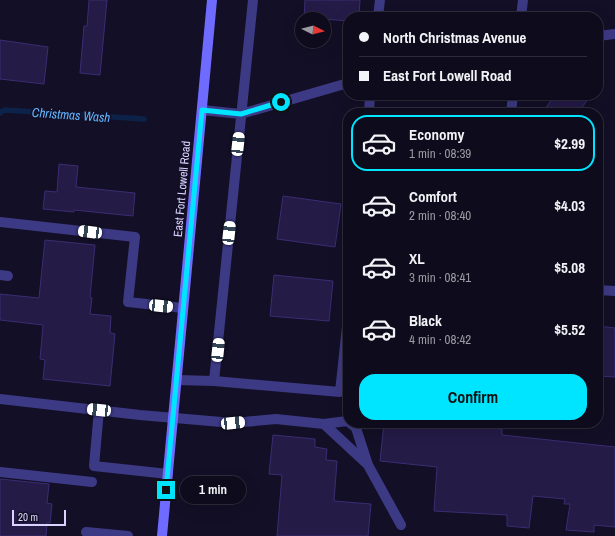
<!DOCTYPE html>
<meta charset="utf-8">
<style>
:root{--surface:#0e0b1c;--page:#1c1929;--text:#f1f3f6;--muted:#9b9ba3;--line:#2e2b3b;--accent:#00e5ff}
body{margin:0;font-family:"Archivo Narrow",sans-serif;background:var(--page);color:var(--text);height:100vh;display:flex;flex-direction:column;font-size:15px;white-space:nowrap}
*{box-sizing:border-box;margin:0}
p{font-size:13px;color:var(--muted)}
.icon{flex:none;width:22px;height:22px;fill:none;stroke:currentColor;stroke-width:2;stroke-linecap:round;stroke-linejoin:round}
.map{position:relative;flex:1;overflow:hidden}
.sheet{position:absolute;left:343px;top:108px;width:260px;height:320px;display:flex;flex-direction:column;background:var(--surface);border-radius:16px;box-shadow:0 4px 16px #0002,0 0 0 1px var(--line)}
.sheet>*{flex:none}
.hud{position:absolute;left:343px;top:12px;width:260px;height:88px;border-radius:16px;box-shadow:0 4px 16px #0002,0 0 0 1px var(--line);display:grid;align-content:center;height:88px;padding:0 16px;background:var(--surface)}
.needle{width:26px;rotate:96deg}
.controls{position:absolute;left:295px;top:12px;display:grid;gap:8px}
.controls a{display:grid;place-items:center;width:36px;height:36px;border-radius:50%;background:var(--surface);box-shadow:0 4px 16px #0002,0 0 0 1px var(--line);font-size:20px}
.scale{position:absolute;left:12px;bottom:10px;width:54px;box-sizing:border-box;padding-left:4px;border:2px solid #d9d4ff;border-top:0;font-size:11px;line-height:14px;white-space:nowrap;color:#d9d4ff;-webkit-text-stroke:3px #130f26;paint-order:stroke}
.end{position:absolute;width:18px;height:18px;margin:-9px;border:5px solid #00e5ff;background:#111;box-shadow:0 0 0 2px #111}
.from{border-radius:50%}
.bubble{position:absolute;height:28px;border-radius:14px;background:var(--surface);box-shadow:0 4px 16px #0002,0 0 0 1px var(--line);font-size:13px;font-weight:700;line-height:28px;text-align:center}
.car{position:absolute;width:12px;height:24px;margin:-12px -6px;border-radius:5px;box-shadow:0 0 3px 1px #0007;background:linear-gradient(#fff 24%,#345 0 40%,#fff 0 76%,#345 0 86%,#fff 0)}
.hud b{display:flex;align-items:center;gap:14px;height:38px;font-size:15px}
.hud b+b{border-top:1px solid var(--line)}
.hud i{width:10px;height:10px;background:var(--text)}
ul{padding:7px 0 0;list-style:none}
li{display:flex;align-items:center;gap:12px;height:56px;margin:0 8px 6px;padding:0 8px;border:2px solid transparent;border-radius:16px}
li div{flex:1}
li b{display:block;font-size:15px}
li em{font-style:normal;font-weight:700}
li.selected{border-color:var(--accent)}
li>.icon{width:36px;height:36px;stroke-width:1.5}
.action{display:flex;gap:8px;margin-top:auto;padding:8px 16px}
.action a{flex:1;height:46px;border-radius:16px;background:var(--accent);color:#111;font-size:16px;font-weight:700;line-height:46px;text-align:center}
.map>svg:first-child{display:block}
</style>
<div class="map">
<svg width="615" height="536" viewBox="0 0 615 536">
<rect width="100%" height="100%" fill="#130f26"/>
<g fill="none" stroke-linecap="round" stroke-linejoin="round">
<path stroke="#0c2248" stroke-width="5.5" d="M0,113L4,110L144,119"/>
</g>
<path fill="#241b47" stroke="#3b2d73" d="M89,0H107L100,75L80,73L84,26H87Z
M305,0H360L359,17H348V21L324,19H304Z
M0,40L48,47L44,84L0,79Z
M555,95H591L578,113H542Z
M59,164L78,166L76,187L135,193L133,216L74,210V212L43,209L45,191L57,192Z
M283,196L341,204L335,247L277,239Z
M45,240L95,245L90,297L92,298L90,314L111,316L110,333L115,334L110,386L43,379L45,360L40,359L43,325L0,320V294L39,298Z
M274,275L333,281L329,321L270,316Z
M598,326L615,328V377L598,376Z
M384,423H423L444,426V423H449L502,429V435L615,447V527L594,525V532L566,530L570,504H564L565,499L533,496L529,528L507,526V515L434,511L437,467L380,461Z
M273,435L315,439V447L327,449L326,460L337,461L334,501L371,504L368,536H277L282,475L269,474Z
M0,479L49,484L47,503L52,504L50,523H47L46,536H0Z"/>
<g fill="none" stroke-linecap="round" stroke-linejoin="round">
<path stroke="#3d3a85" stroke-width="10" d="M378,17L380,0
M369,113L370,95
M0,222L135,237L128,302L183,308
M0,275L8,276
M214,381L340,392L348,317
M0,399L140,415L233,423L276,419L324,424L347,421L348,422
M99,410L94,466L168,474
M350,423L356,428L368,465L401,525
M324,424L366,463
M0,472L92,482
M86,532L128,536"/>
<path stroke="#3d3a85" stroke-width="10" d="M521,17L523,0
M598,36L615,34
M202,110L241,114L348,83
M511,113L513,95
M598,290L615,291
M177,380L214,381L253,0"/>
<path stroke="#6f6bff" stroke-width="10" d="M162,536L212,0"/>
</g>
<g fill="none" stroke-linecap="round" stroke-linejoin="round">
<path stroke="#00e5ff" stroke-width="5" d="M166,490L202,110L241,114L281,102"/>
</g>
<g text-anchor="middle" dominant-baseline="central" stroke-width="3.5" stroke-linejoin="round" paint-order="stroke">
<g font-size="12" fill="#d9d4ff" stroke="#130f26">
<text transform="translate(182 189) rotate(-85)">East Fort Lowell Road</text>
</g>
<g font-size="13" font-style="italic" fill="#62b6ff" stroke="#130f26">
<text transform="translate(71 115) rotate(4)">Christmas Wash</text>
</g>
</g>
</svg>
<div class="controls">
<a><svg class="needle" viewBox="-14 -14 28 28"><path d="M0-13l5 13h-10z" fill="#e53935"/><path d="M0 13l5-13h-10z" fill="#9b9ba3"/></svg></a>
</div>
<div class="scale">20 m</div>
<i class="end from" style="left:281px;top:102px"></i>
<i class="end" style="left:166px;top:490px"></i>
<div class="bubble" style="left:180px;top:476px;width:66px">1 min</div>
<i class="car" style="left:238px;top:144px;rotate:6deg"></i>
<i class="car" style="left:90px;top:232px;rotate:277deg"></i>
<i class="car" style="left:229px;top:233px;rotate:6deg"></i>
<i class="car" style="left:161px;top:306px;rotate:96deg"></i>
<i class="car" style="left:218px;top:350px;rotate:6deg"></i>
<i class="car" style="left:99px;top:410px;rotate:276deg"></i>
<i class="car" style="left:233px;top:423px;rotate:84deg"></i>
<div class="hud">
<b><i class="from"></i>North Christmas Avenue</b>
<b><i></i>East Fort Lowell Road</b>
</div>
<section class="sheet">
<ul>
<li class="selected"><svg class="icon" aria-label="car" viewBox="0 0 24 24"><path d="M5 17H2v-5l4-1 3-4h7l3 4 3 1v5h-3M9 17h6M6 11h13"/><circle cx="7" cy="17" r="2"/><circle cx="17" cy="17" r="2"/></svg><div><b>Economy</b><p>1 min · 08:39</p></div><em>$2.99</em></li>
<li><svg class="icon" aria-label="car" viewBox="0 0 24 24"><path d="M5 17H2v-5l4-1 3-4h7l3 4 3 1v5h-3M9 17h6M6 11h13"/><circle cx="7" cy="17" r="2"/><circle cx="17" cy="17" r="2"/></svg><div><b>Comfort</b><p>2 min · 08:40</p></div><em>$4.03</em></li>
<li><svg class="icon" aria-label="car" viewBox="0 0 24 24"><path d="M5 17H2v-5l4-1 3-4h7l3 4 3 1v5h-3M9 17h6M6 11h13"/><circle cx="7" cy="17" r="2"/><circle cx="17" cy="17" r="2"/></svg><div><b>XL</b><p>3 min · 08:41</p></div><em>$5.08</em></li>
<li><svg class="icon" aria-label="car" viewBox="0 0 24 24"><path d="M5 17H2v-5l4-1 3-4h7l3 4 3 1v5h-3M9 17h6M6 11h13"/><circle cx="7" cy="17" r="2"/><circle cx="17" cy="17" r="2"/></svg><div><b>Black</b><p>4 min · 08:42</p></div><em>$5.52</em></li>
</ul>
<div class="action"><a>Confirm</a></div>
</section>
</div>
